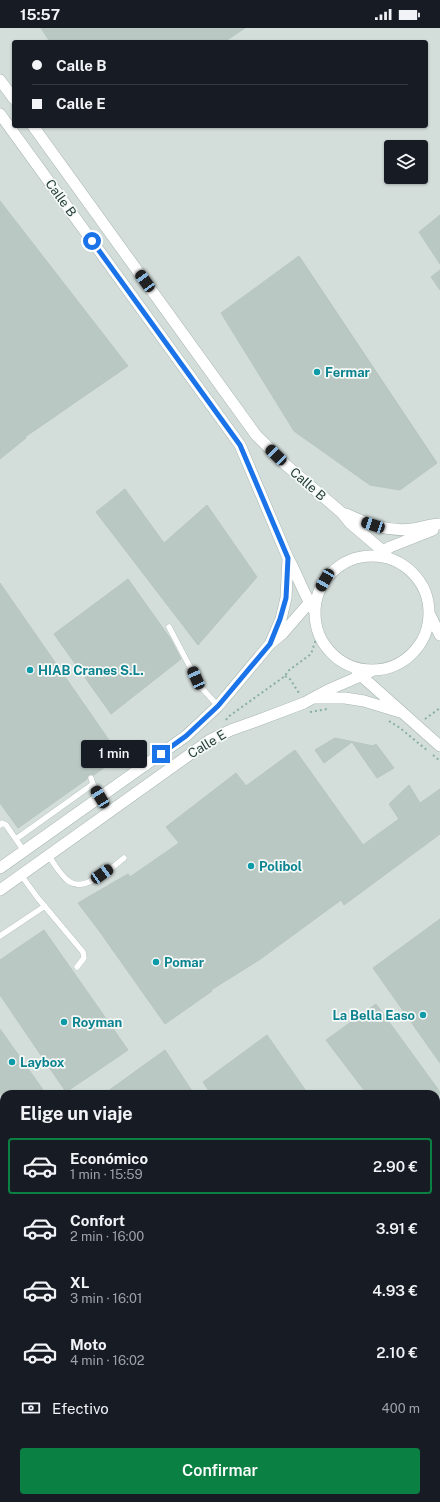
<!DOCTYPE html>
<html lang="es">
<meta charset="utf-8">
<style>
:root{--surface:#171b24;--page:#242831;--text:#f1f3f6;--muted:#9ea1a6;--line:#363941;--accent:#0b8043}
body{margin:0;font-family:"Public Sans",sans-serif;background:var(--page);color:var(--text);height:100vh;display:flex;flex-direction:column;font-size:15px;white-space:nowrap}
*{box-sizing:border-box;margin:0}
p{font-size:13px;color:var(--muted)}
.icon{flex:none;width:22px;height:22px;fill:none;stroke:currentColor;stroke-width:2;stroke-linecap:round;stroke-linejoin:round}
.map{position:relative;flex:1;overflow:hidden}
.drawer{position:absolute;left:0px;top:1062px;width:440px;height:412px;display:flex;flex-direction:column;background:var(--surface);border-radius:12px 12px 0 0;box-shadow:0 1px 3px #0004}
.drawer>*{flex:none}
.top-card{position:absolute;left:12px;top:12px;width:416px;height:88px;border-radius:4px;box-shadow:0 1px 3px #0004;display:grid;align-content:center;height:88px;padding:0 20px;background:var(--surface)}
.fabs{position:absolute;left:384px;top:112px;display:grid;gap:8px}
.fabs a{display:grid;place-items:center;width:44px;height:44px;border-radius:4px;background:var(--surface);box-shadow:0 1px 3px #0004;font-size:20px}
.end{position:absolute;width:18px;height:18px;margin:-9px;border:5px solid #1a73e8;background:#fff;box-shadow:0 0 0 2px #fff}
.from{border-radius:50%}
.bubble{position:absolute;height:28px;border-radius:4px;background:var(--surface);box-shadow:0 1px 3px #0004;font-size:13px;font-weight:600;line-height:28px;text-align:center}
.car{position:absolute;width:12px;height:24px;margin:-12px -6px;border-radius:5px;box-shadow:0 0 3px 1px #0007;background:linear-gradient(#222 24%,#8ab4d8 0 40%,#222 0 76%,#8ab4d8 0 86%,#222 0)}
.top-card b{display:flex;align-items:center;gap:14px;height:38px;font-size:15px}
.top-card b+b{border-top:1px solid var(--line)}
.top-card i{width:10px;height:10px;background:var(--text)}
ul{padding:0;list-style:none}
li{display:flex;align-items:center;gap:12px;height:56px;margin:0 8px 6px;padding:0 12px;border:2px solid transparent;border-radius:4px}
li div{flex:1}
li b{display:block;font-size:15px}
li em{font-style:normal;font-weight:600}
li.on{border-color:var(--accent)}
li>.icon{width:36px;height:36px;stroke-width:1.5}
h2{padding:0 20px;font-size:18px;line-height:48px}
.pay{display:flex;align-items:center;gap:10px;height:44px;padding:0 20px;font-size:15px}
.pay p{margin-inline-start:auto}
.action{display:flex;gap:8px;margin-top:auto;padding:8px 20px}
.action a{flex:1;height:46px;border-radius:4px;background:var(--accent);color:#fff;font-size:16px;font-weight:600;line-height:46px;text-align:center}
.status{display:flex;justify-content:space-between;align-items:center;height:28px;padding:0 20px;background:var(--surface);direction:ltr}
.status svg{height:11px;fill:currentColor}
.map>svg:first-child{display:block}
</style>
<div class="status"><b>15:57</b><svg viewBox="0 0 49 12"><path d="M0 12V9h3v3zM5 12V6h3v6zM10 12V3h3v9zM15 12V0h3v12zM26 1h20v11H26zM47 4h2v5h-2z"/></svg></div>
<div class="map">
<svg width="440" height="1474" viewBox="0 0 440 1474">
<rect width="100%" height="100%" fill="#e4edea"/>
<path fill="#d3ddd9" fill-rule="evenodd" d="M0,0H440V1474H0ZM14,14H426V98H14ZM391,119H421V149H391ZM4,1066H436V1470H4Z"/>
<path fill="#bac8c3" stroke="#b7c6c1" d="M41,0H245L224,14H50Z
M0,173L128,338L25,409L26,410L0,431Z
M440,187V236L419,204Z
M299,228L437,435L400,462L370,457L294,403L221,285Z
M440,242V262L431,249Z
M125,461L164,515L207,477L257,549L198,617L96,484Z
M128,551L170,610L181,631L111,686L54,606Z
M0,555L120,728L94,747H88L87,751L18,800L0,775Z
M335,710L373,718L376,716L394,740L377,750L352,714L324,735L315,722Z
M295,722L363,817L399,791L389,776L409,757L420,775L440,761V806L344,877L341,872L259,932L211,962L212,963L165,996L100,904L78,875L128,846L130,849L179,815L166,799L236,745L246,758Z
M440,891V1035L373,940Z
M44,902L128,1022L66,1064L0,967V932Z
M376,976L440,1064V1066H367L326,1012Z
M0,1001L46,1066H0Z
M267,1007L308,1066H211L203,1054Z
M165,1022L194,1066H104Z"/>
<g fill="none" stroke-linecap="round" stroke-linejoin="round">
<g stroke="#a7b5b1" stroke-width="6">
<path id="service" d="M169,599L200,658L218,678
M91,750L93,756L100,769
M0,797L2,795L6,797L24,823
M16,811L93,756
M48,827C54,835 61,849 70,854C86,864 111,840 124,830
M21,847L37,869L83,924L84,930L77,939
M0,908L45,878"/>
</g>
<g stroke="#a7b5b1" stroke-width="12">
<path id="minor" d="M0,52L14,71
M0,86L240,417L288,530C298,548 304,567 315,584
M33,98L256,407L286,437L342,485L350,495L383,523L388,530
M346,486C367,496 388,504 412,501C422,500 430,496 440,496
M377,527L390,519L433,502
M315 585a57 57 0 1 1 114 0a57 57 0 1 1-114 0Z
M429,585L440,607
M271,614L281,591L286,570L288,531
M357,644L440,718
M315,670H345L364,673L400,684
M0,840L186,708L218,678L270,616L283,605L309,575L317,570
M0,862L210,712L231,702L259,692L304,675L328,662L372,643
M436,1195L440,1194
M0,1364H4
M0,1374L4,1372"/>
</g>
<path stroke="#87afa4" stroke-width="2" stroke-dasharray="2 3" stroke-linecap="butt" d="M285,648L290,651L299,665
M310,684L327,681
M425,691L440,680
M226,692L228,689L285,648L288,643L311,626L318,605
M389,693L400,700L428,723
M433,727L440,733"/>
<use href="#service" stroke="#fff" stroke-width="5.5"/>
<use href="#minor" stroke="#fff" stroke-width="11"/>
</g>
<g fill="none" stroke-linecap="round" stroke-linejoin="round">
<path stroke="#1a73e8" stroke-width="5" d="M92,213L240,417L288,530L286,570L280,591L270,616L218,678L186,708L161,726"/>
</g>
<g fill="#0f9aa8" stroke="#f5f9f7" stroke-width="1.5">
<circle cx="317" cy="344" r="4"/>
<circle cx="30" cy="642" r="4"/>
<circle cx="251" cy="838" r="4"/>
<circle cx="156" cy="934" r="4"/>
<circle cx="423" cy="987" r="4"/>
<circle cx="64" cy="994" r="4"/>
<circle cx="12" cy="1034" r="4"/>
</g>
<g text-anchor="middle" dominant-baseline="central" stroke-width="3.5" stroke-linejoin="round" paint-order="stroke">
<g font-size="13" fill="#243e38" stroke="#f5f9f7">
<text transform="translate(61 170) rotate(54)">Calle B</text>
<text transform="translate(308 456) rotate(41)">Calle B</text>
<text transform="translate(207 716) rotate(-31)">Calle E</text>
</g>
<g font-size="13" font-weight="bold" fill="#0d838f" stroke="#f5f9f7" text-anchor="start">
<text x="325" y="344">Fermar</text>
<text x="38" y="642">HIAB Cranes S.L.</text>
<text x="259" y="838">Polibol</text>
<text x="164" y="934">Pomar</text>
<text x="415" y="987" text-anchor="end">La Bella Easo</text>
<text x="72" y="994">Royman</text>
<text x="20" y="1034">Laybox</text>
</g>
</g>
</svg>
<div class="fabs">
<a><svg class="icon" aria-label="layers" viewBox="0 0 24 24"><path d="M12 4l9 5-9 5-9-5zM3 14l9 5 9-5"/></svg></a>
</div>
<i class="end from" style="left:92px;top:213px"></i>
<i class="end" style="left:161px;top:726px"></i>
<div class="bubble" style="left:81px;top:712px;width:66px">1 min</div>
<i class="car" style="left:145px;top:253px;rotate:324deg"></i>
<i class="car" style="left:276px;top:427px;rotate:314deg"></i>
<i class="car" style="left:373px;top:497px;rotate:288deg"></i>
<i class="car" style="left:325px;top:552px;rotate:210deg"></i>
<i class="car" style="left:196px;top:650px;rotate:336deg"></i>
<i class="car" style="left:100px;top:769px;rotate:329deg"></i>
<i class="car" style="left:102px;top:846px;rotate:55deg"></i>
<div class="top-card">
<b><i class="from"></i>Calle B</b>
<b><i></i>Calle E</b>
</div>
<section class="drawer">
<h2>Elige un viaje</h2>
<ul>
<li class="on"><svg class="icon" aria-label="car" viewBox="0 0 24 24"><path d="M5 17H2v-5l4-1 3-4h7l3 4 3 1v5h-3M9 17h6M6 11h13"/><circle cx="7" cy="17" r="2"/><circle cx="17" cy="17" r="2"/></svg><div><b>Económico</b><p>1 min · 15:59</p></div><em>2.90 €</em></li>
<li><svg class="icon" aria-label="car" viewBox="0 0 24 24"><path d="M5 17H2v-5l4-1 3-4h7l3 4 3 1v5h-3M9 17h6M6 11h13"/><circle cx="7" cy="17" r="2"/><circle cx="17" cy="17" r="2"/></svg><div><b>Confort</b><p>2 min · 16:00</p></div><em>3.91 €</em></li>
<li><svg class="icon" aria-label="car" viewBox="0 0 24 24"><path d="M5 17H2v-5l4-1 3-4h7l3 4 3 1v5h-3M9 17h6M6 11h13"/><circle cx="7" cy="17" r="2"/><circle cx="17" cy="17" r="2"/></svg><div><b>XL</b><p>3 min · 16:01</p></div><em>4.93 €</em></li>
<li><svg class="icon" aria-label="car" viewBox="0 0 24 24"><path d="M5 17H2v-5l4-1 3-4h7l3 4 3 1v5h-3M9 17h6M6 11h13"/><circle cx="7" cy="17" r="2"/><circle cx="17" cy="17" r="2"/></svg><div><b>Moto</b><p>4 min · 16:02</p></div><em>2.10 €</em></li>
</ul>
<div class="pay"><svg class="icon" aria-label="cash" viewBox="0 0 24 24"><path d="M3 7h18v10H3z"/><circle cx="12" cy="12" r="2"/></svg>Efectivo<p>400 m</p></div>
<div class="action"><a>Confirmar</a></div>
</section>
</div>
